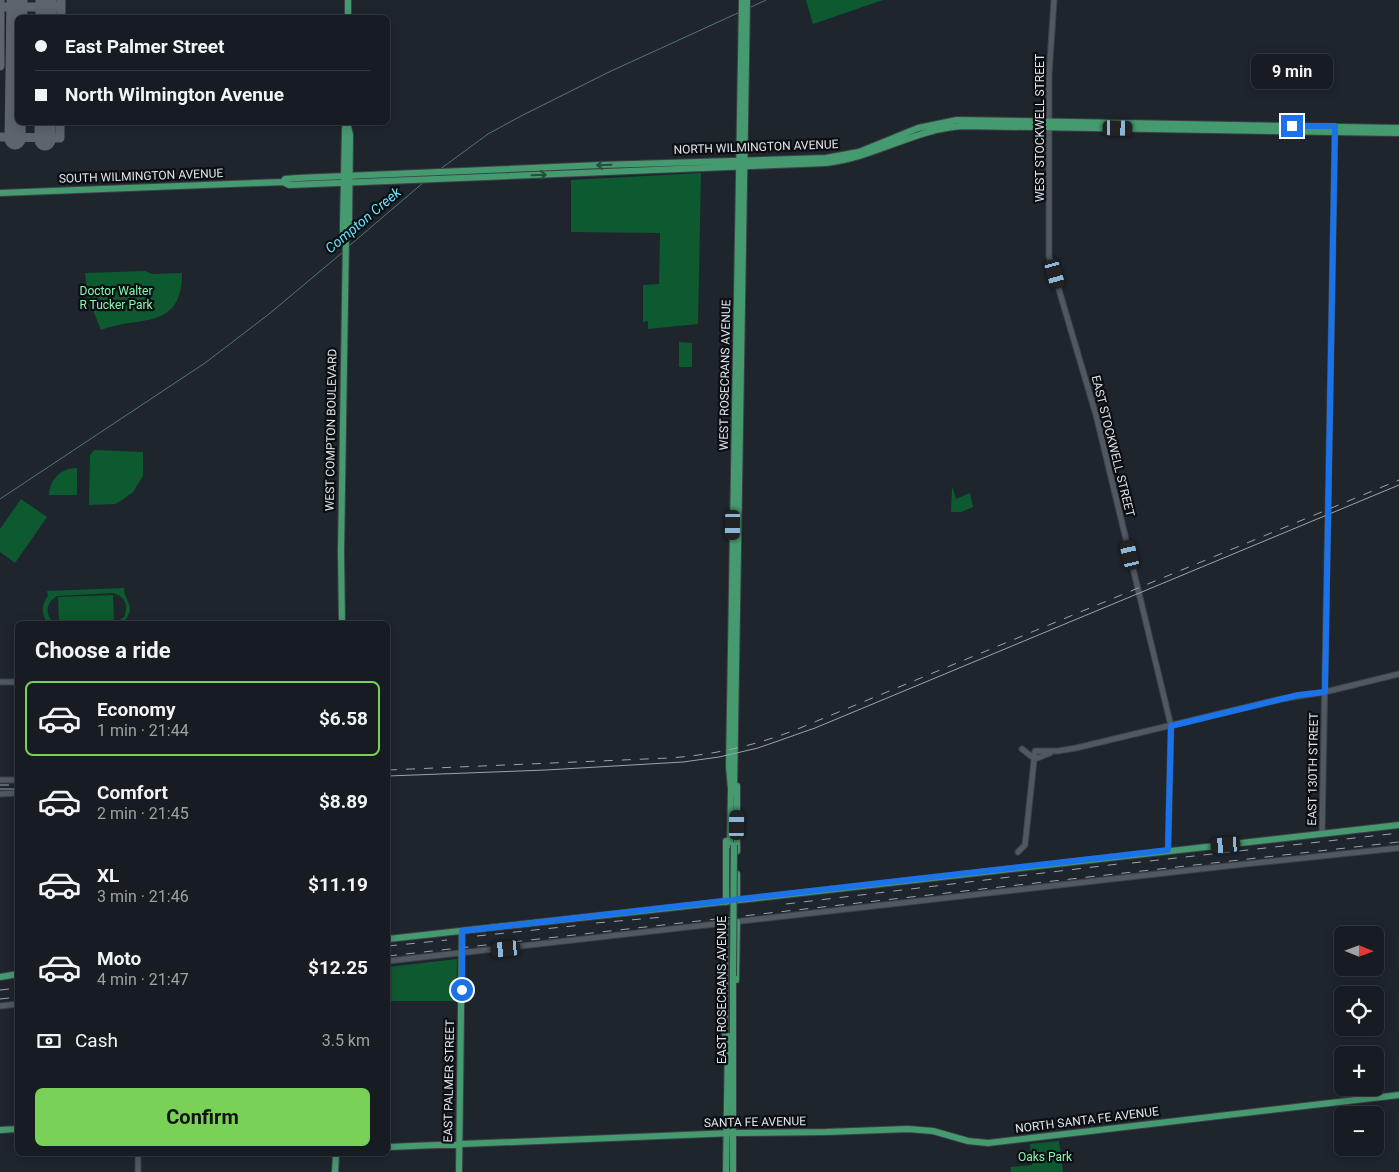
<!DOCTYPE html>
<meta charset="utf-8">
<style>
:root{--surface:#161c22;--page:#23292f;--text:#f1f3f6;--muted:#9ea1a5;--line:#353a40;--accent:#79d157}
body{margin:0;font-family:Roboto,sans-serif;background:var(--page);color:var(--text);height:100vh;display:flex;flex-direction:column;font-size:19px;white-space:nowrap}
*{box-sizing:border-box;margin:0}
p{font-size:16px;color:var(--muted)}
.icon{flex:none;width:28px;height:28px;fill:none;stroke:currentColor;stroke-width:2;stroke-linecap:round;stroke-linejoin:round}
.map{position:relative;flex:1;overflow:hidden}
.sheet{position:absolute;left:15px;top:621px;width:375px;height:535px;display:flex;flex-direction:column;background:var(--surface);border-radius:8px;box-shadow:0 2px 12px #0003,0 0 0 1px var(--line)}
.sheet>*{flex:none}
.top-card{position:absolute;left:15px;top:15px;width:375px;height:110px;border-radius:8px;box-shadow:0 2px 12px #0003,0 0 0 1px var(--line);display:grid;align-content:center;height:110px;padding:0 20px;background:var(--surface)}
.needle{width:32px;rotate:91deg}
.tools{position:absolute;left:1334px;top:926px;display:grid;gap:10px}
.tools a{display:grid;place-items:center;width:50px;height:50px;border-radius:8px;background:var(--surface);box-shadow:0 2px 12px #0003,0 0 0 1px var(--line);font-size:25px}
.end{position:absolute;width:22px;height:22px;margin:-11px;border:6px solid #1a73e8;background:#fff;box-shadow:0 0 0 2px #fff}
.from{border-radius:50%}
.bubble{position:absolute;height:35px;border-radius:8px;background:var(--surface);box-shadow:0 2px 12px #0003,0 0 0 1px var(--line);font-size:16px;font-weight:700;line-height:35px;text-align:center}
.car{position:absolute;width:15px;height:30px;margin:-15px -8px;border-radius:6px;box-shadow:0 0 4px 1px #0007;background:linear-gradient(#222 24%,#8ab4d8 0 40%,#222 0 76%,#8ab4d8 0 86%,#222 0)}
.top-card b{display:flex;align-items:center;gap:18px;height:48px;font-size:19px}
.top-card b+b{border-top:1px solid var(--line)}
.top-card i{width:12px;height:12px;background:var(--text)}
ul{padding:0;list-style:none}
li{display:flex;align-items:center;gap:15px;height:75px;margin:0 10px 8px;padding:0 10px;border:2px solid transparent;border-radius:8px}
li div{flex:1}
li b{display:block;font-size:19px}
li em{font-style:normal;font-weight:700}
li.on{border-color:var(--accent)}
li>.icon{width:45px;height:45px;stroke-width:1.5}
h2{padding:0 20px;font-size:22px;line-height:60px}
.pay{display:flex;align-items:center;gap:12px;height:55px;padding:0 20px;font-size:19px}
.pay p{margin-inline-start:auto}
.button{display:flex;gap:10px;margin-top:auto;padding:10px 20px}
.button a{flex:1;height:58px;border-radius:8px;background:var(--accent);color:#111;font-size:20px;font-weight:700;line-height:58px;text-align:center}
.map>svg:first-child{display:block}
</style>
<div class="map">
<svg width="1399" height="1172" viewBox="0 0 1399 1172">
<rect width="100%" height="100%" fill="#1e252d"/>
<path fill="#0d5a30" d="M806,0H883L813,24Z
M701,173L698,324L648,329V321L643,322V285L659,284L660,233L571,232V180Z
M145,271L152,274L182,273C182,332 138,315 101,330L88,298L85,273Z
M679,342L692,343V367H679Z
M94,450L143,452V476L133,492L122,500L115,504L89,505L90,455Z
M77,468V495H49C50,479 61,468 77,468Z
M953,488L956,499L970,493L973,507L961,512H951L952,489Z
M21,499L47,517L15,563L0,552V529Z
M124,588C124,601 137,606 124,622L125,624H89L115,623L124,617C129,606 125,596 113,593L57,596C45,603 44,617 57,624H48C41,614 41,605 48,596L47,591Z
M113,595L114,621L59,622L58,597Z
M457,959L456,1001H388V967Z
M1059,1141L1063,1172H1011L1010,1167L1032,1165L1030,1144Z"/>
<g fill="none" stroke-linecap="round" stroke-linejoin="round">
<path stroke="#567379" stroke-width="1" d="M751,7L766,0
M439,170L488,134L521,116L609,72L740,12
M349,246L424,182
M0,499L205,363L269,314L343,252"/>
<path stroke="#5e646c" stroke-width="9" d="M0,7H61
M61,18V0
M0,66V0
M0,137L60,138V122"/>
<path stroke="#5e646c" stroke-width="21" d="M46,18V0
M15,139L17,0
M45,140V122"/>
<g stroke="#3c4148" stroke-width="7">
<path id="minor" d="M1054,0L1049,75V256L1096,415L1171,726L1168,850
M0,682H18
M1022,749L1035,759L1050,753
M0,780H18
M0,794L18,793
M1322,834L1335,130
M1018,852L1025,845L1035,751H1058L1076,748L1281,699L1325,692L1399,674
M388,961L1227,866L1399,848
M0,1006L18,1004
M138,1172V1154"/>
</g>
<g stroke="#3c4148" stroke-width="8">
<path id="major" d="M348,18V0
M283,182L289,185L826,163C874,158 914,129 963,126L1399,133
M0,193L283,182L285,179L298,178L601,165L826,158L859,152L918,128L957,120L1399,128
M346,237L343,233V224L345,128L346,125
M342,624L341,552L346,237L349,233V225L350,135L347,122
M734,791L747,0
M730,845L731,789L729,767L742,0
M737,851V786
M737,900V874
M726,902V841
M388,939L660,909L1399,825
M733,976V1172
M0,977L18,974
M736,980L737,922
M725,1040V924
M0,1130L18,1129
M388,1147L733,1133L826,1132L908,1129L933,1131L968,1141L988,1143L1399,1095
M335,1172L336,1154
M459,1172L462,931
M726,1172L728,1036"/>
</g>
<use href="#minor" stroke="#505862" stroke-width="5"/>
<use href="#major" stroke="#469a70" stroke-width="6"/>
<path stroke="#9ea3aa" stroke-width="1" d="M388,776L546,770L683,762L719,757L758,748L815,728L1399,485
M0,789H18"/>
<path stroke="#9ea3aa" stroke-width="1" stroke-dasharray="9 9" stroke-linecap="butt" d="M388,770L669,758C714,755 758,745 800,728L1399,480
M0,785H18
M1132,863L1399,833
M786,904L1118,864
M596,923L664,917
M477,936L582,925
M388,946L447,940
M388,956L1399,842
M0,990L18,988
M0,999L18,997"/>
<g stroke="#3c4148" stroke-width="8" stroke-linecap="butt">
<path id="major-bridge" d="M733,976L734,845"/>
</g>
<use href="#major-bridge" stroke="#469a70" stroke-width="6"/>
</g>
<defs><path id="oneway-shaft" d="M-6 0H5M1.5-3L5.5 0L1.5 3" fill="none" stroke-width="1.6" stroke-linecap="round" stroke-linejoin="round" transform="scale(1.25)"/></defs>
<g stroke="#264d3c">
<use href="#oneway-shaft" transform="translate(604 165) rotate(178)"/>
<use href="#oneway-shaft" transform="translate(539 175) rotate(-2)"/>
</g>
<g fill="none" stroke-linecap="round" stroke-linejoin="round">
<path stroke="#1a73e8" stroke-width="6" d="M462,990V931L1168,850L1171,726L1298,695L1325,692L1335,126H1292"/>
</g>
<g text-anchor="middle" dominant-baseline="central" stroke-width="4.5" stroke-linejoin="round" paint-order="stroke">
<g font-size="12" fill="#e0e4ea" stroke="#0b0e12">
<text transform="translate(1040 128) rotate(-90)">WEST STOCKWELL STREET</text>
<text transform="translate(756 147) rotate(-2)">NORTH WILMINGTON AVENUE</text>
<text transform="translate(141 176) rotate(-2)">SOUTH WILMINGTON AVENUE</text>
<text transform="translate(725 375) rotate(-89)">WEST ROSECRANS AVENUE</text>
<text transform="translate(331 430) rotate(-89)">WEST COMPTON BOULEVARD</text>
<text transform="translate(1113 446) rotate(76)">EAST STOCKWELL STREET</text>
<text transform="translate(1313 769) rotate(-89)">EAST 130TH STREET</text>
<text transform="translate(722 990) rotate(-90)">EAST ROSECRANS AVENUE</text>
<text transform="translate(449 1081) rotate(-89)">EAST PALMER STREET</text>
<text transform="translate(1087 1120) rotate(-7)">NORTH SANTA FE AVENUE</text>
<text transform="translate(755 1122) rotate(-1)">SANTA FE AVENUE</text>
</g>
<g font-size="12" fill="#88f5ad" stroke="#0b0e12">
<text x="116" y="291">Doctor Walter<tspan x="116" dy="14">R Tucker Park</tspan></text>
<text x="1045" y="1157">Oaks Park</text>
</g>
<g font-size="14" font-style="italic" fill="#68e4fb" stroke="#0b0e12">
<text transform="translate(363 220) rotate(-40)">Compton Creek</text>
</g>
</g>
</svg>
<div class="tools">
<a><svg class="needle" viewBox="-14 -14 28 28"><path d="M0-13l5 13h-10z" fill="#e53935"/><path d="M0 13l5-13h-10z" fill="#9ea1a5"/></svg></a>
<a><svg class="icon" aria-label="locate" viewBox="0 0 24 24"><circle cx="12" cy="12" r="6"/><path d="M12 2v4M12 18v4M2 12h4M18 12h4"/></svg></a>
<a>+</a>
<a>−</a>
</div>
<i class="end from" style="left:462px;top:990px"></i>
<i class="end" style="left:1292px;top:126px"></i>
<div class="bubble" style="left:1251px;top:54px;width:82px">9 min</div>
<i class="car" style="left:1118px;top:128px;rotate:91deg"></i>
<i class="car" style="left:1055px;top:274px;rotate:164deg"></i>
<i class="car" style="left:733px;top:525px;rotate:181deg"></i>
<i class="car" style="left:1130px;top:555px;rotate:347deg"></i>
<i class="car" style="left:737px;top:825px;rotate:1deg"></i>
<i class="car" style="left:1226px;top:845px;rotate:265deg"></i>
<i class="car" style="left:506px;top:949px;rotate:264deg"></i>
<div class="top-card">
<b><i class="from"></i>East Palmer Street</b>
<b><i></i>North Wilmington Avenue</b>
</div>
<section class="sheet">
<h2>Choose a ride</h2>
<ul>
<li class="on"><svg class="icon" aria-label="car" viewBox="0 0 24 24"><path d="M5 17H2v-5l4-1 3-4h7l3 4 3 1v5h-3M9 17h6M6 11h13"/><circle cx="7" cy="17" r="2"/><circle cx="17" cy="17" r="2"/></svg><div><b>Economy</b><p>1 min · 21:44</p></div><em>$6.58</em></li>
<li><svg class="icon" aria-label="car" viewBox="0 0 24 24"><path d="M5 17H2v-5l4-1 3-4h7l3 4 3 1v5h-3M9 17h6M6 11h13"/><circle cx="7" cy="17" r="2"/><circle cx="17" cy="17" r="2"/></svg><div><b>Comfort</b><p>2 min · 21:45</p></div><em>$8.89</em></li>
<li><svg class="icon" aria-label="car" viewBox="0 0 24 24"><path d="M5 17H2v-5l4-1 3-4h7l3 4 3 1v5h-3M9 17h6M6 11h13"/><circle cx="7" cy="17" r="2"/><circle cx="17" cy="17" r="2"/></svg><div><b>XL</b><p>3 min · 21:46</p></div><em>$11.19</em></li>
<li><svg class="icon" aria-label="car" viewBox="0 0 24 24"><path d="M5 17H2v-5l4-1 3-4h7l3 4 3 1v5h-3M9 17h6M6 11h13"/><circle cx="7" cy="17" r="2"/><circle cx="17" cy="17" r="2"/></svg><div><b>Moto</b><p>4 min · 21:47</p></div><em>$12.25</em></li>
</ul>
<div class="pay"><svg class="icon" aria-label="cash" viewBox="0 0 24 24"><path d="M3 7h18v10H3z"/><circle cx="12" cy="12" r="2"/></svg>Cash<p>3.5 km</p></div>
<div class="button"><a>Confirm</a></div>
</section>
</div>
